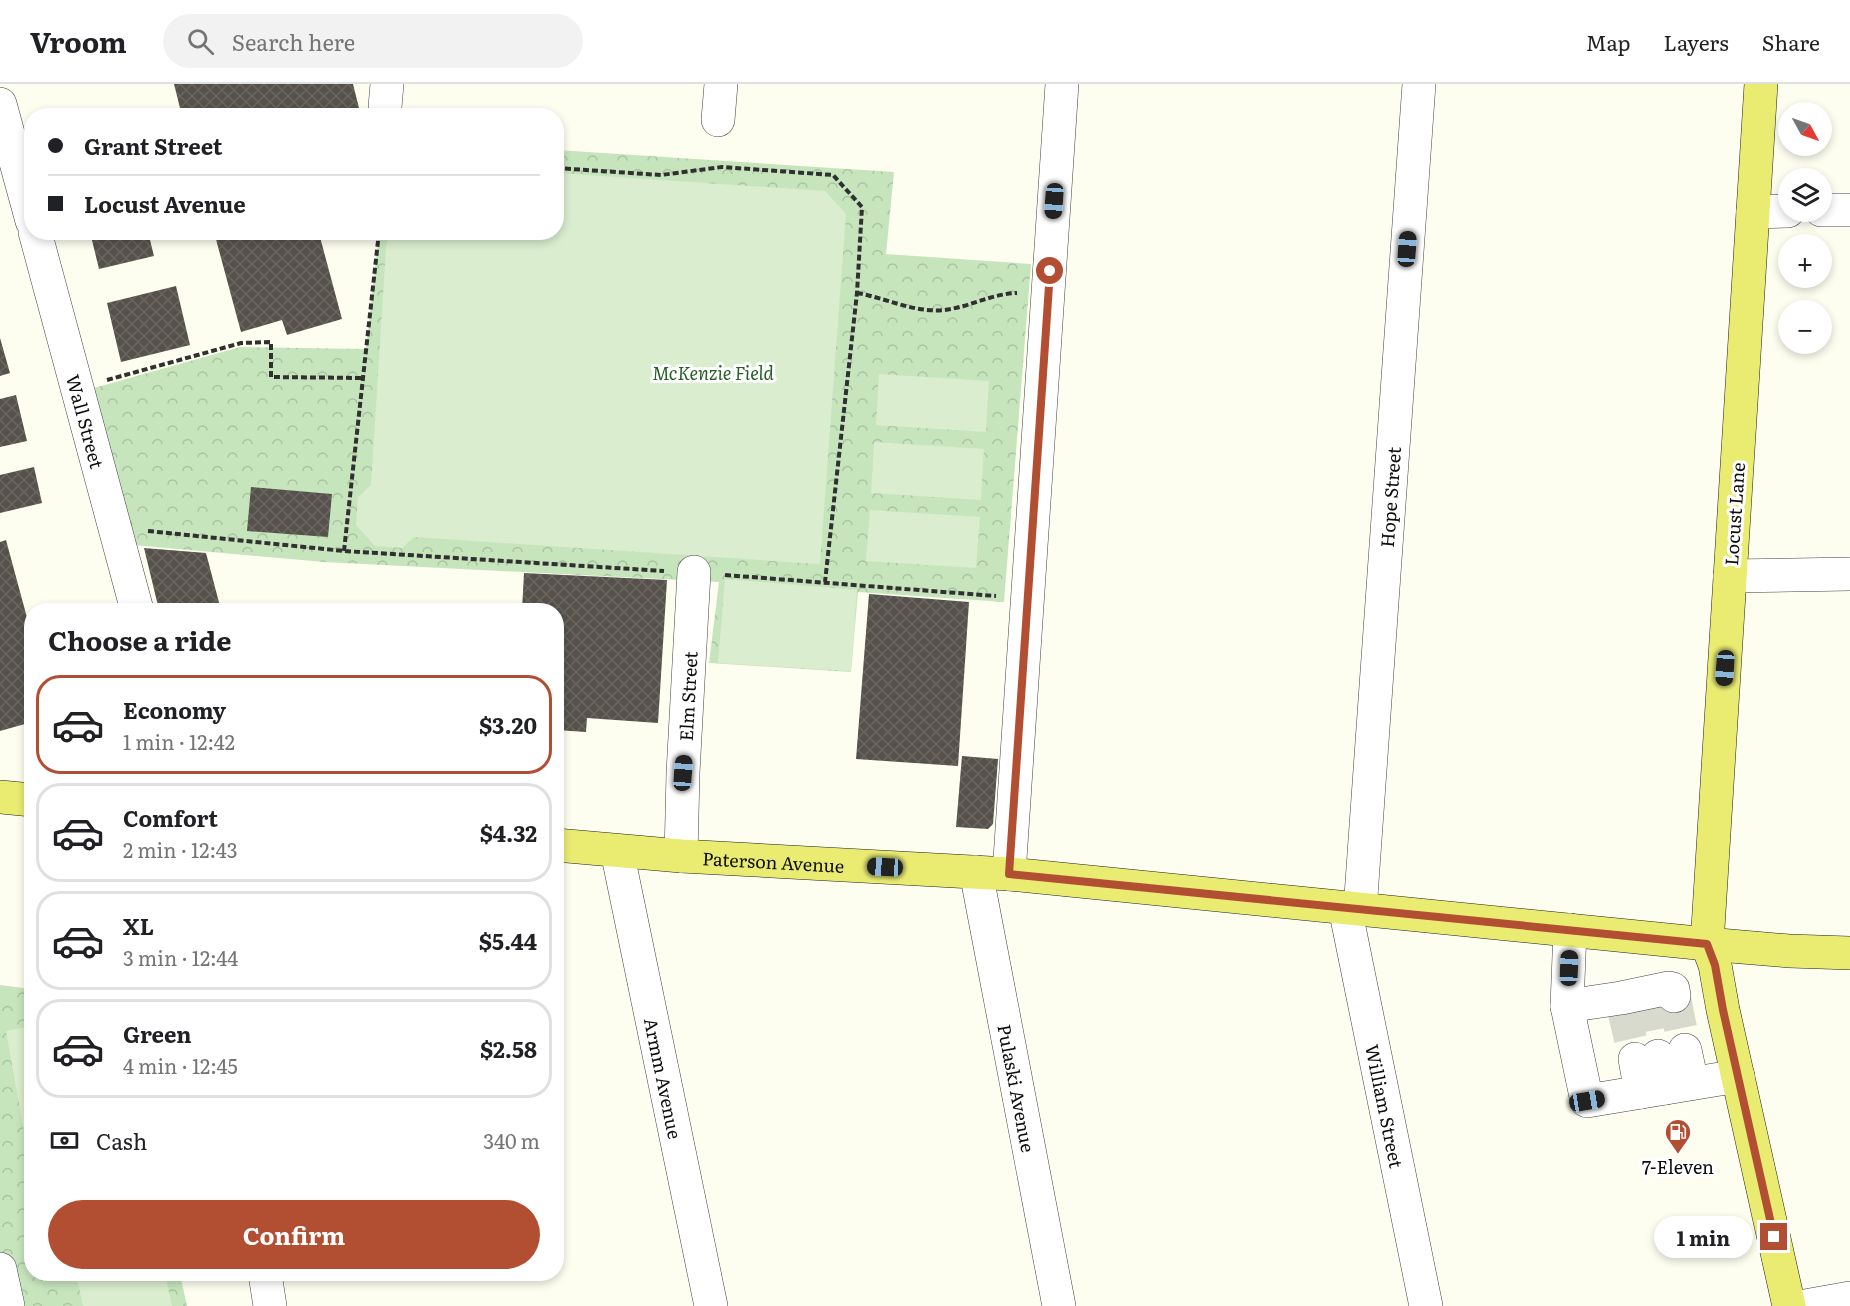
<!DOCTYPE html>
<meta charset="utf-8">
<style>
:root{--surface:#fff;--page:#f2f2f2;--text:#202124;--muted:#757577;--line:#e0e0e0;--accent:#b24e32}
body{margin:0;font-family:Literata,serif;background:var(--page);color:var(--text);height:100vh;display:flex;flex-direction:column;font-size:22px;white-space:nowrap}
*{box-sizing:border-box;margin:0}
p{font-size:20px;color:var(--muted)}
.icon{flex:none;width:33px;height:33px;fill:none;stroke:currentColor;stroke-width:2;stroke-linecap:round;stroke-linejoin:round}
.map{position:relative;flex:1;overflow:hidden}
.sheet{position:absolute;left:24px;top:519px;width:540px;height:678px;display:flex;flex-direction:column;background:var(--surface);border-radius:24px;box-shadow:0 3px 9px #0003}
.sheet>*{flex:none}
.guide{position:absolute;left:24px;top:24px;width:540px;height:132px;border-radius:24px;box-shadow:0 3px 9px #0003;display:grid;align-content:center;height:132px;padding:0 24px;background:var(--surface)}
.needle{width:39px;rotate:130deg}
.buttons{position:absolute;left:1778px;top:18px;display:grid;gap:12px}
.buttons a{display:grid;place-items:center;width:54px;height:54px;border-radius:50%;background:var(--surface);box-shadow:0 3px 9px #0003;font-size:30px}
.end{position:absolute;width:27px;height:27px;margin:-14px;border:8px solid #b24e32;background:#fff;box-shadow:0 0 0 3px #fff}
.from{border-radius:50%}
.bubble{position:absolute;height:42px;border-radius:21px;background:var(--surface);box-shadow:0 3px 9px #0003;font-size:20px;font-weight:700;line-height:42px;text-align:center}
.car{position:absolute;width:18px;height:36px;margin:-18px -9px;border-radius:8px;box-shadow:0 0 4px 2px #0007;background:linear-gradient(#222 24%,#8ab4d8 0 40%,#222 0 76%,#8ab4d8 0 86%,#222 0)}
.guide b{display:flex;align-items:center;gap:21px;height:57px;font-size:22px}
.guide b+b{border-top:2px solid var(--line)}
.guide i{width:15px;height:15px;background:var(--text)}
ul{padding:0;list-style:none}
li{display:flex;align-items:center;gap:18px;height:99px;margin:0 12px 9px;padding:0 12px;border:3px solid var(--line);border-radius:24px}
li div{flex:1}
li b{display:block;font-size:22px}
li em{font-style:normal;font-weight:700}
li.current{border-color:var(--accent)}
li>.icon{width:54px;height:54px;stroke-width:1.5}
h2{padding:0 24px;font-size:27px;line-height:72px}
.pay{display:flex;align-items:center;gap:15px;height:66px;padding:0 24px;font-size:22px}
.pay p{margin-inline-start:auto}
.action{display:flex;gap:12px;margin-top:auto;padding:12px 24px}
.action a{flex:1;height:69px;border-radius:36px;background:var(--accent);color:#fff;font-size:24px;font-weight:700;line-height:69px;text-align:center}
header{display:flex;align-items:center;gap:36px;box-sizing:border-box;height:84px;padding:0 30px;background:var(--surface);border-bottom:2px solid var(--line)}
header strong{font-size:28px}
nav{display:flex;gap:33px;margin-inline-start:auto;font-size:21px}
.search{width:420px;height:54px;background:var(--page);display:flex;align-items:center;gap:15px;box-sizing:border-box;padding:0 21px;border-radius:33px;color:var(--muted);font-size:22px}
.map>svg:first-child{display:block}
</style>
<header>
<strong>Vroom</strong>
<div class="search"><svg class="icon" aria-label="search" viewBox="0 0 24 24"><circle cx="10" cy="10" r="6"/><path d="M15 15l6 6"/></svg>Search here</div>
<nav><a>Map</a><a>Layers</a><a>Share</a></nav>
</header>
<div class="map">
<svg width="1850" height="1222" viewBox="0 0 1850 1222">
<defs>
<pattern id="park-crowns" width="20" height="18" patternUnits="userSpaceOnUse" patternTransform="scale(1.5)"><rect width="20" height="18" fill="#c7e5bd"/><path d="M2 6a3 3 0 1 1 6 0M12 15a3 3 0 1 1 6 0" fill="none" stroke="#aac3a1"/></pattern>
<pattern id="building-cross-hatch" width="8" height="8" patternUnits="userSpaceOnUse" patternTransform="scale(1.5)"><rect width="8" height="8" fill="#56524b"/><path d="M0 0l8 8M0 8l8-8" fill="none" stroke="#696661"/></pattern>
</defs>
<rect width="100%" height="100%" fill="#fdfef0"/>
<path fill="url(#park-crowns)" d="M557,66L894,88L886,170L1031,180L1004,518L858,508L851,588L709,579L719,498L324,478L133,461L94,304L240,263L366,265L379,149L556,148Z
M0,901L31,905L32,1190H180L187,1222H0Z"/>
<path fill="#daedce" d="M557,89L825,107L846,130L820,480L414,453L402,464L375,462L356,441L358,413L371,401L387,149L556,148Z
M879,290L989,297L986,348L876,341Z
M874,358L984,365L981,416L871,409Z
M870,426L980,433L976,484L866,477Z
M725,495L857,506L851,587L718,579Z
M31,942L32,1063L27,1064L6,947Z
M76,1190H165L172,1222H83Z"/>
<path fill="url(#building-cross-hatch)" d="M174,0H353L361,32H182Z
M90,148H148L154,172L99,185Z
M214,148H334L320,153L342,235L287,251L282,236L241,248Z
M176,202L190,261L121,278L107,219Z
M0,254L10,289L0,292Z
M16,311L27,357L0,363V315Z
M34,383L42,419L0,429V391Z
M251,403L332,410L328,453L247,447Z
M6,456L32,552V638L0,647V458Z
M144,464L206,469L221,526H159Z
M524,489L667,496L658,639L587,634L586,648L556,646V526H522Z
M869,510L969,518L958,682L856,675Z
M962,672L998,675L993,740L988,745L956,743Z"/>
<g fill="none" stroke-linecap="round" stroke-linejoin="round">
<path stroke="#d9dace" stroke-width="33" stroke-dasharray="33 16" stroke-linecap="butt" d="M1674,912L1685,966
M1647,914L1658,972
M1623,923L1635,975"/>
<g stroke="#414141" stroke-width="34">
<g id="minor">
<path d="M0,20L32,137"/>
<path d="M385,23L387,0"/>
<path d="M718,36L721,0"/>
<path d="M1821,126H1850"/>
<path d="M1753,128L1788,127"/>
<path id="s1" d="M35,148L137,526"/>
<path d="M1730,492L1850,490"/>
<path id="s2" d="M617,767L711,1222"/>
<path id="s3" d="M681,772L683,689L694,488"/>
<path id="s4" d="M976,788L1059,1222"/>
<path d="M1009,790L1062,0"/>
<path id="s5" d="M1345,824L1426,1222"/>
<path id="s6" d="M1360,826L1419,0"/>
<path d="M1674,912L1673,905L1669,904L1621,914L1567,922L1587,1017L1738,992"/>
<path d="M1567,922L1570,846"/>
<path d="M1685,966L1692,999"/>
<path d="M1658,972L1665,1004"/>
<path d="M1635,975L1641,1008"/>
<path d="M0,1185L8,1222"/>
<path d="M265,1190L270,1222"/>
<path d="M1805,1222L1850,1214"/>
</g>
</g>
<g stroke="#1f1f1f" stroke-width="34">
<g id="major">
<path d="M1761,0L1707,860L1715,881L1723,926L1789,1222"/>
<path d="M0,713L32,716"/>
<path id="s7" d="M556,761L681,772L1009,790L1707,860L1789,867L1850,869"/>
</g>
</g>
<path stroke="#303030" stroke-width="4" stroke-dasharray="6 3" stroke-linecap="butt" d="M556,84L661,91L722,83L833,91L862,123L857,209L825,498
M857,209C886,214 914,229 944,226C970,223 990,210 1017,209
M107,296L241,259L271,258V293L363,294
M148,447L344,467L664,487
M344,467L379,148
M725,491L996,512"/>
<use href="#minor" stroke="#fff" stroke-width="33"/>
<use href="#major" stroke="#eaec72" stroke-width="33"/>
</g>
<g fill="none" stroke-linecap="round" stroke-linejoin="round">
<path stroke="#b24e32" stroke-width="8" d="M1050,187L1009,790L1707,860L1715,881L1723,926L1774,1153"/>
</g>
<defs>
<g id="fuel-pin" transform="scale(1.35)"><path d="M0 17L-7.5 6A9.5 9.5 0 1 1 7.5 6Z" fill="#b24e32" stroke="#fff"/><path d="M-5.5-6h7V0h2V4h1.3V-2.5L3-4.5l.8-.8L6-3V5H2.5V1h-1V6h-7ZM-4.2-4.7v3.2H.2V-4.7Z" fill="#fff"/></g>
</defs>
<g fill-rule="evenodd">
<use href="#fuel-pin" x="1678" y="1048"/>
</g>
<g text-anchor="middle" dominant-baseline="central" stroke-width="6" stroke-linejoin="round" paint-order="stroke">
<g font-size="18" font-style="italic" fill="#246027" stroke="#fff">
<text x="713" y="288">McKenzie Field</text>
</g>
<g font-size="18" fill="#0e0e0e" stroke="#fff">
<text stroke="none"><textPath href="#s1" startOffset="196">Wall Street</textPath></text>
<text stroke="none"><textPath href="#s6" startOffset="414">Hope Street</textPath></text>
<text transform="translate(1734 430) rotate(-86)">Locust Lane</text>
<text stroke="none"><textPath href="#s3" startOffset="160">Elm Street</textPath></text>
<text stroke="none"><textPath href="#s7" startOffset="218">Paterson Avenue</textPath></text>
<text stroke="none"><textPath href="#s2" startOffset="232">Armm Avenue</textPath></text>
<text stroke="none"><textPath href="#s4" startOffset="220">Pulaski Avenue</textPath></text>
<text stroke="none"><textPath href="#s5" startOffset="202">William Street</textPath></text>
</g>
<g font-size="18" fill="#0e0e0e" stroke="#fff">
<text x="1678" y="1082">7-Eleven</text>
</g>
</g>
</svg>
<div class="buttons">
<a><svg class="needle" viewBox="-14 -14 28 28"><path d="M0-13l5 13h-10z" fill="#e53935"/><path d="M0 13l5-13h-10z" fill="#757577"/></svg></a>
<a><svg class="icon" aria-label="layers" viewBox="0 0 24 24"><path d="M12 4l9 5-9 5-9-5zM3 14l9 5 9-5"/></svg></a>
<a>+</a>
<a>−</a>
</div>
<i class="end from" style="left:1050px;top:187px"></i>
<i class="end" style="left:1774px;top:1153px"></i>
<div class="bubble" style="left:1654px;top:1132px;width:99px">1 min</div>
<i class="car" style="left:1054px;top:117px;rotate:184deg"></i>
<i class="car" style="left:1407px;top:165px;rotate:4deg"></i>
<i class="car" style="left:1725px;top:584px;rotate:184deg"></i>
<i class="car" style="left:683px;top:689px;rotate:4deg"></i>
<i class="car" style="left:885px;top:783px;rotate:273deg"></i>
<i class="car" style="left:1569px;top:884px;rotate:2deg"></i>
<i class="car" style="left:1587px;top:1017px;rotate:80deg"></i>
<div class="guide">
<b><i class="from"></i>Grant Street</b>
<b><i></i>Locust Avenue</b>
</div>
<section class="sheet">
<h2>Choose a ride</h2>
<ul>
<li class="current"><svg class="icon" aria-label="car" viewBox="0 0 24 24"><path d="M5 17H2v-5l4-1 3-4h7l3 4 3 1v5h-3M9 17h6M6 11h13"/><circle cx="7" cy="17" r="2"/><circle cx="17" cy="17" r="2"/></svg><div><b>Economy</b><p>1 min · 12:42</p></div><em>$3.20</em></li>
<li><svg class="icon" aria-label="car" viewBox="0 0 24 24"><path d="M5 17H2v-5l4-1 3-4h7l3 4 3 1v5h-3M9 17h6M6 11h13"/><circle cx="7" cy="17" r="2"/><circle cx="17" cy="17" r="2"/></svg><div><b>Comfort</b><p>2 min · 12:43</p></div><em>$4.32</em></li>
<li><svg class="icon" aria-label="car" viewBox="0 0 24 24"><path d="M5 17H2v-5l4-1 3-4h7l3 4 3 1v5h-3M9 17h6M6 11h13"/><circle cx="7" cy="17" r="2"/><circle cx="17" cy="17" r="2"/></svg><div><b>XL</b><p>3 min · 12:44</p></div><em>$5.44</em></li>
<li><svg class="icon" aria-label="car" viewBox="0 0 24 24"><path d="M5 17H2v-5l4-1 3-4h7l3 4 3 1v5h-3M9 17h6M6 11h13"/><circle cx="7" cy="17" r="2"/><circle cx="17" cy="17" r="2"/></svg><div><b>Green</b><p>4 min · 12:45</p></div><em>$2.58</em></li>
</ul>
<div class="pay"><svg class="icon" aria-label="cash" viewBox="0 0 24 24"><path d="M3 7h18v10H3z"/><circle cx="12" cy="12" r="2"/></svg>Cash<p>340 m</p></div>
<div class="action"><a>Confirm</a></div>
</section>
</div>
